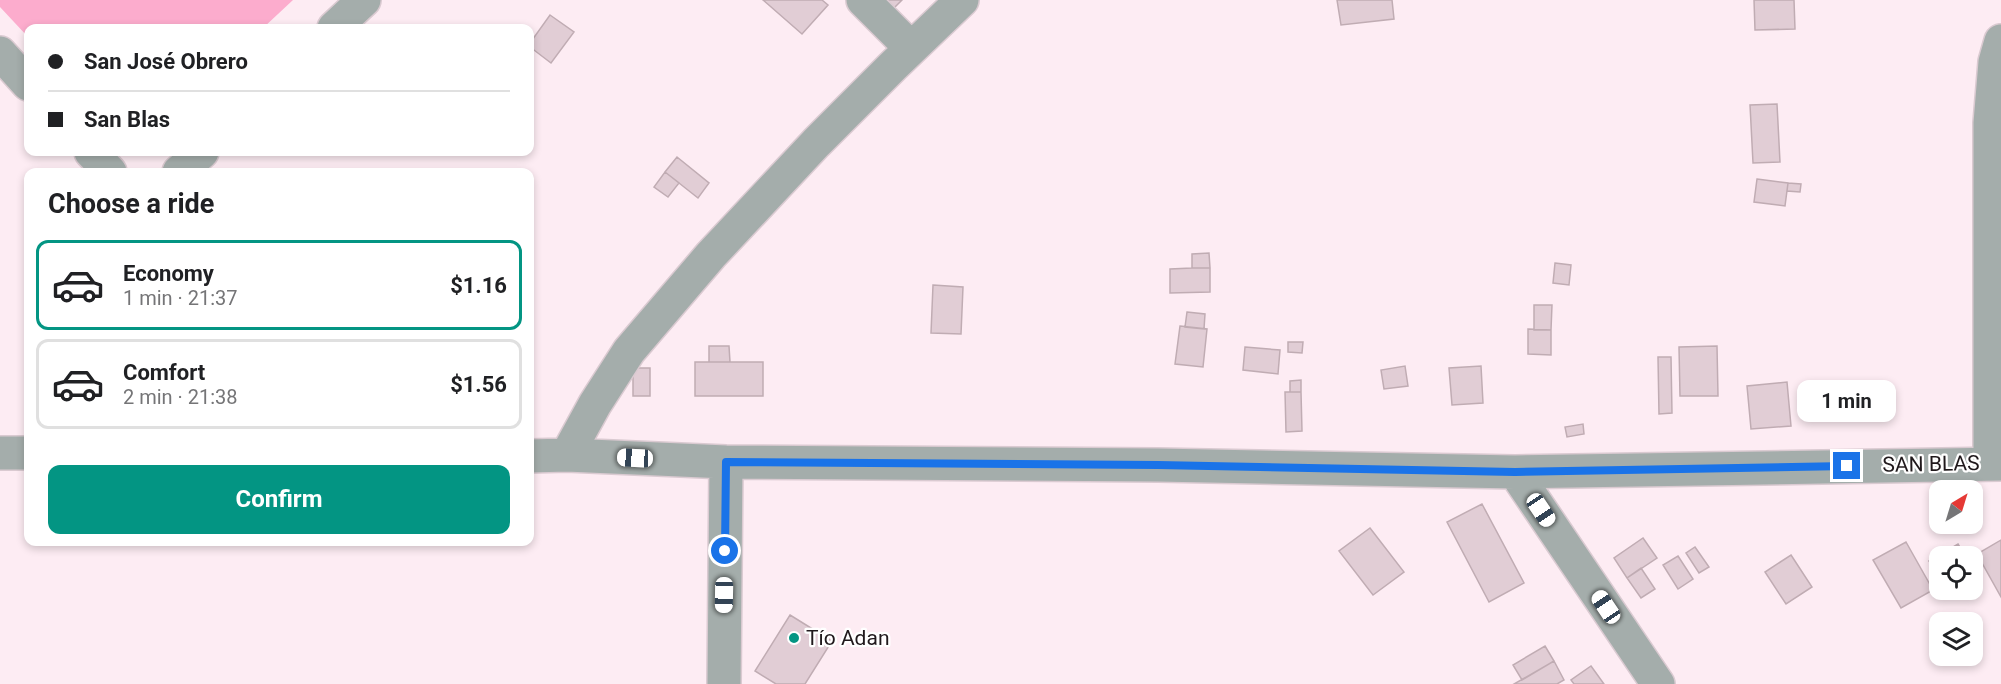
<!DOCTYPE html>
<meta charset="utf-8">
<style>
:root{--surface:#fff;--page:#f2f2f2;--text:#202124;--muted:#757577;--line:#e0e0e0;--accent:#039583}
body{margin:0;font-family:Roboto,sans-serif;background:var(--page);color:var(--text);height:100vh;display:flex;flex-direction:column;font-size:22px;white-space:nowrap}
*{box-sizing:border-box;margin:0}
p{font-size:20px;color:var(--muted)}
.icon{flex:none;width:33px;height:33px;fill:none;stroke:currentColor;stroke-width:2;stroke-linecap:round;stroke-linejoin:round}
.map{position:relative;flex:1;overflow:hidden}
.side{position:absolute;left:24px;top:168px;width:510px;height:378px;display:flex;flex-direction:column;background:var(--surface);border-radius:12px;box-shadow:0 3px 9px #0003}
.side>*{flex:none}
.banner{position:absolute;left:24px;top:24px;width:510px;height:132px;border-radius:12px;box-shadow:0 3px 9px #0003;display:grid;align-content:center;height:132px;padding:0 24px;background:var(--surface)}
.needle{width:39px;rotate:38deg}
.tools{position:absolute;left:1929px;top:480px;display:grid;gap:12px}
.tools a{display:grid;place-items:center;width:54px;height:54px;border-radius:12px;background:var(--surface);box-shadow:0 3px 9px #0003;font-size:30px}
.end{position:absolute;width:27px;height:27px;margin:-14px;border:8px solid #1a73e8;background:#fff;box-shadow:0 0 0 3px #fff}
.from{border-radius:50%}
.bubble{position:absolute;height:42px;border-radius:12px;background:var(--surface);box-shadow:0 3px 9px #0003;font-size:20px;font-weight:700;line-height:42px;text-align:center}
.car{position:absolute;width:18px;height:36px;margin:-18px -9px;border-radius:8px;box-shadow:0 0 4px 2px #0007;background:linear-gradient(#fff 24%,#345 0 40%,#fff 0 76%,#345 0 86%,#fff 0)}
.banner b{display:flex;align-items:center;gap:21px;height:57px;font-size:22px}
.banner b+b{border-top:2px solid var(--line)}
.banner i{width:15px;height:15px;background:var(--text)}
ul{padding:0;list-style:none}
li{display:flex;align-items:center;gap:18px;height:90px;margin:0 12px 9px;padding:0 12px;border:3px solid var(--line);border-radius:12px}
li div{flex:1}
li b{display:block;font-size:22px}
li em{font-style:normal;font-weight:700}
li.active{border-color:var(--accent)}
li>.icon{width:54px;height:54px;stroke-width:1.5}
h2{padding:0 24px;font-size:27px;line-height:72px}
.cta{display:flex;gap:12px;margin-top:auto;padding:12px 24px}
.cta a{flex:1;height:69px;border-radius:12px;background:var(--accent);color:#fff;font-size:24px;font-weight:700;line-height:69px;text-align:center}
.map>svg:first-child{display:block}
</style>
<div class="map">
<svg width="2001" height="684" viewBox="0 0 2001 684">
<rect width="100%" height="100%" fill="#fdecf3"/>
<path fill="#fcaccd" d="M0,0H293L263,28H28V37L0,7Z"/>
<path fill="#e1cdd5" stroke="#c0acb3" stroke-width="1.5" d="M763,0H822L828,5L802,34Z
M886,0H902L894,8Z
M1337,0H1392L1394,19L1341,25Z
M1754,0H1794L1795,29L1755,30Z
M550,15L574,32L551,63L530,47V43Z
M1777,104L1780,162L1753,163L1750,105Z
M677,157L709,183L698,198L665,172Z
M665,172L679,183L668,197L654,187Z
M1757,179L1788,183L1785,206L1754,202Z
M1788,183L1801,184L1800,192L1787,191Z
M1209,253L1210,268H1192V254Z
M1555,263L1571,265L1569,285L1553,283Z
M1192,268H1210V292L1170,293V269Z
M933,285L963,287L961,334L931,333Z
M1534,305H1552L1551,330H1534Z
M1187,312L1205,314L1204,329L1185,327Z
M1180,326L1207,329L1203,367L1175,364Z
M1528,329L1551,330V355L1528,354Z
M1288,342H1303L1302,353L1288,352Z
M709,346H729L730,362H709Z
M1717,346L1718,396H1680L1679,347Z
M1245,347L1280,350L1278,374L1243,370Z
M1658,357H1671L1672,413L1659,414Z
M695,362H763V396H695Z
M1405,366L1408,386L1384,389L1381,370Z
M1481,366L1483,403L1452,405L1449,368Z
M633,368H650V396H633Z
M1301,380V392H1290V381Z
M1787,382L1791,426L1751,429L1747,386Z
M1285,392H1301L1302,431L1286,432Z
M1583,424L1584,434L1567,437L1565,427Z
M1482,504L1524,583L1489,602L1447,522Z
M1370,528L1404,572L1373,595L1339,551Z
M1643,538L1657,558L1627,578L1614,558Z
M2001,540V597L1977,554Z
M1906,542L1933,590L1901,608L1873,560Z
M1958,544L1965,556H1940V578L1929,561Z
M1695,547L1709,567L1699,573L1686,553Z
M1791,555L1812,587L1786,604L1765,572Z
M1678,556L1693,579L1678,589L1663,565Z
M1641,568L1655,589L1641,598L1627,578Z
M1972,568L1980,581L1972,586Z
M1946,590H1966L1952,598Z
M790,615L832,641L805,684H776L755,671Z
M1545,646L1554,661L1522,680L1513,665Z
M1554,661L1564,680L1557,684H1514Z
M1591,666L1604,684H1574L1571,680Z"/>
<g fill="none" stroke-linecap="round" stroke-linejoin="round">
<g stroke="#dacad1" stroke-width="36">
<path id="minor" d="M863,0L911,48
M334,28L364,0
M0,53L28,84
M91,152L110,172
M179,172L202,152
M0,453H28
M567,455L595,404L629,351L711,255L816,143L893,66L962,0
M530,456L567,455L726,462L1158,465L1515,472L2001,464
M1990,463V123L1995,62L2001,41
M1515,472L1658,684
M724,684L726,462"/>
</g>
<use href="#minor" stroke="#a4adab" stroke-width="33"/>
</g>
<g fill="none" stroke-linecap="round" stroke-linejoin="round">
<path stroke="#1a73e8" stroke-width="8" d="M725,551L726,462L1158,465L1515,472L1847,466"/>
</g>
<circle fill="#039583" stroke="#fff" stroke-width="2" cx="794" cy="638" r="6"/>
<g text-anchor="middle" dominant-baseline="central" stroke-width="4.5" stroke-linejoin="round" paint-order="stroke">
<g font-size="21" fill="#20191c" stroke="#fff">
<text transform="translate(1931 464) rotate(-1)">SAN BLAS</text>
</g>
<g font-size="21" fill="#20191c" stroke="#fff" text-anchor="start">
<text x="806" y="638">Tío Adan</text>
</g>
</g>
</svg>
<div class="tools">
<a><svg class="needle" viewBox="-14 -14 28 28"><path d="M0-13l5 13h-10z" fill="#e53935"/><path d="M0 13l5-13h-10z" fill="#757577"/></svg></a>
<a><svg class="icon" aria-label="locate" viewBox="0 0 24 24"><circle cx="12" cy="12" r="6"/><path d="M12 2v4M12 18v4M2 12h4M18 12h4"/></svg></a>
<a><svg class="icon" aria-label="layers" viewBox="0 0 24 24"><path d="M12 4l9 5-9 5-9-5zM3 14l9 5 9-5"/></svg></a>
</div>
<i class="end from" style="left:725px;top:551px"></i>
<i class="end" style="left:1847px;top:466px"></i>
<div class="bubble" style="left:1797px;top:380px;width:99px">1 min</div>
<i class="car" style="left:635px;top:458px;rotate:273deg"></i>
<i class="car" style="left:1541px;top:510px;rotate:146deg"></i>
<i class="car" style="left:724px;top:595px;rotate:181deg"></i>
<i class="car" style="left:1606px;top:607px;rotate:326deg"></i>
<div class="banner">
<b><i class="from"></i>San José Obrero</b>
<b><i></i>San Blas</b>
</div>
<section class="side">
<h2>Choose a ride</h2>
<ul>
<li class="active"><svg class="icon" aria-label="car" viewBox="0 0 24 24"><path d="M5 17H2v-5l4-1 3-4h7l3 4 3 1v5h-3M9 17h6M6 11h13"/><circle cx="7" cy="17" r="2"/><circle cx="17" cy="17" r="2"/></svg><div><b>Economy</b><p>1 min · 21:37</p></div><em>$1.16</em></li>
<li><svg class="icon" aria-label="car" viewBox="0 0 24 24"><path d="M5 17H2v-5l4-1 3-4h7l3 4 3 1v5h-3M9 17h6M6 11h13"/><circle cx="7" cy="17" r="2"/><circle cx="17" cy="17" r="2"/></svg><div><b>Comfort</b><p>2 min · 21:38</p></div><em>$1.56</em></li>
</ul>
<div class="cta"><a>Confirm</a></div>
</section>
</div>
